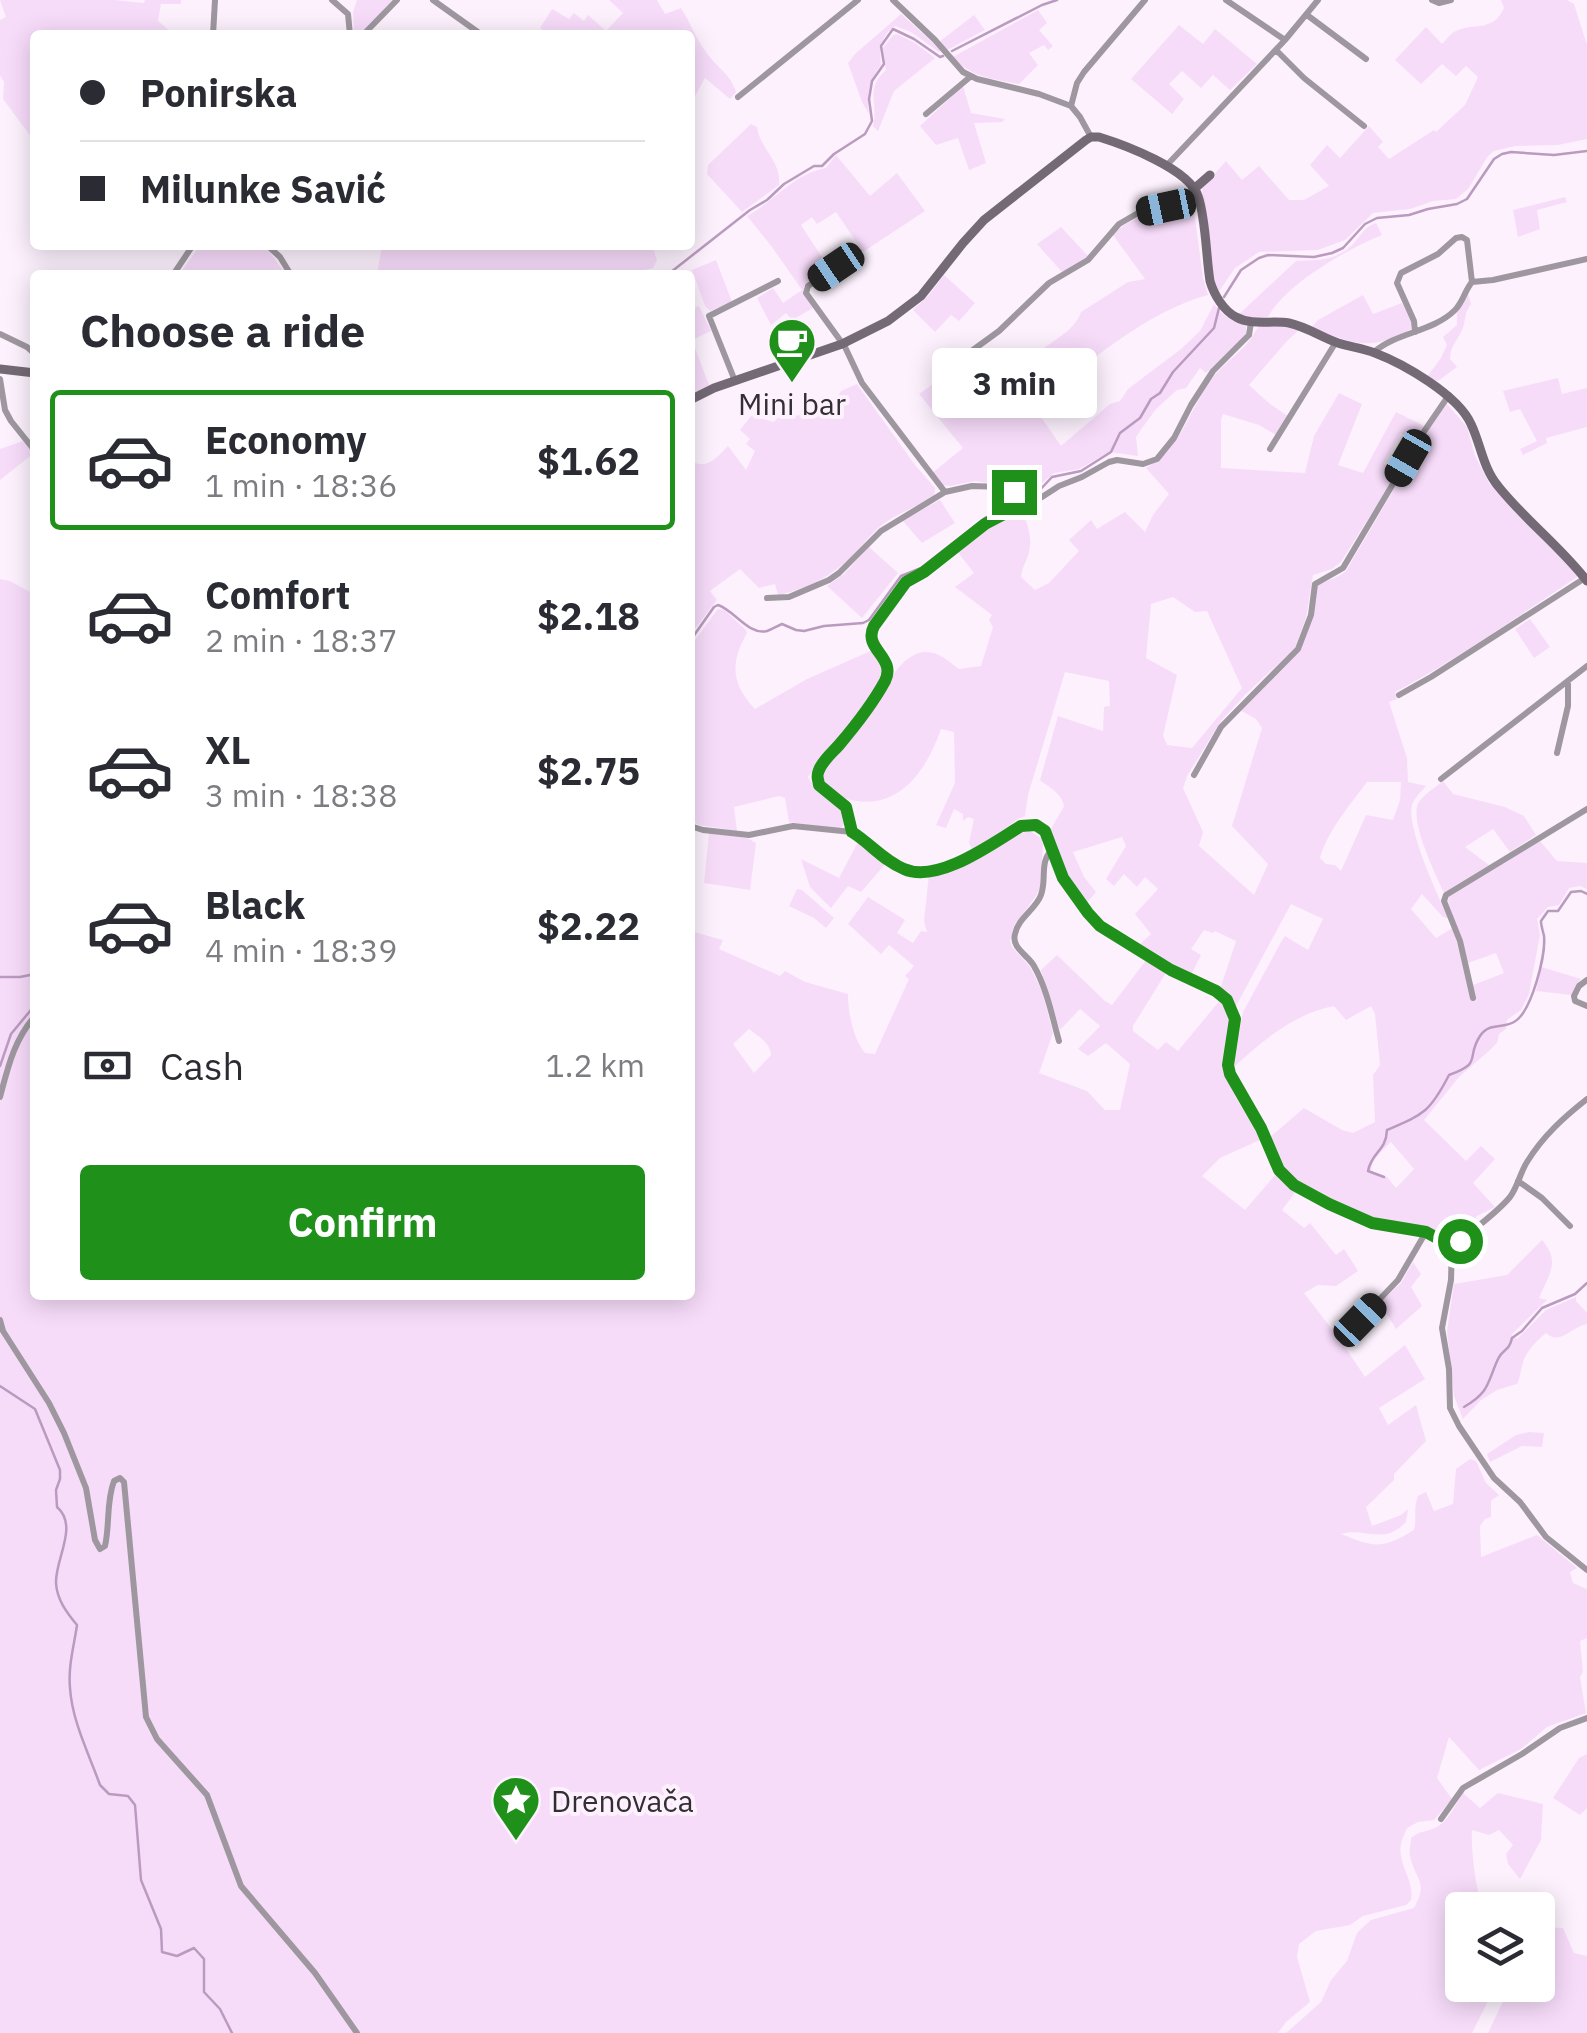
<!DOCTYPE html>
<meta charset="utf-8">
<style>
:root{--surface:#fff;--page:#f7f7f7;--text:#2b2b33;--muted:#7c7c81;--line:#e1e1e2;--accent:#1f911a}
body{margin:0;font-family:"IBM Plex Sans",sans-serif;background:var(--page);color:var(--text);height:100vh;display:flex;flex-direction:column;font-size:38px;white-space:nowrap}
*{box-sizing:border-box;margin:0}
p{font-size:32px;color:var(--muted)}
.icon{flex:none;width:55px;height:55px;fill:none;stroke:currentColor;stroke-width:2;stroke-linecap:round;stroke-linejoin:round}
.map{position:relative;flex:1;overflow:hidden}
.details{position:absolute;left:30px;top:270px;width:665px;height:1030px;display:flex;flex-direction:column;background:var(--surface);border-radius:10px;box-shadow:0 5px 25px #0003}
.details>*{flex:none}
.hud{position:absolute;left:30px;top:30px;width:665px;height:220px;border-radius:10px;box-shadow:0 5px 25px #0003;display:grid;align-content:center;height:220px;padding:0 50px;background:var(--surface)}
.tools{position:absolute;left:1445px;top:1892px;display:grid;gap:20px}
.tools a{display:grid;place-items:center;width:110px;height:110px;border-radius:10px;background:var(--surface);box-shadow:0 5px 25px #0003;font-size:50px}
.end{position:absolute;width:45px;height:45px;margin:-22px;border:12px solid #1f911a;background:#fff;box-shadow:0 0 0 5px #fff}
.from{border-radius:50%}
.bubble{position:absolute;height:70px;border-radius:10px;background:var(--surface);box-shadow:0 5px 25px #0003;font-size:32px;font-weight:700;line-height:70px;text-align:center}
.car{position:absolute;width:30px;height:60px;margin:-30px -15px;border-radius:12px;box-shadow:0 0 8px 2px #0007;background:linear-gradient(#222 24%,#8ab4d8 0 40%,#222 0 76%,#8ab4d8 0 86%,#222 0)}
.hud b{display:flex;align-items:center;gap:35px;height:95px;font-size:38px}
.hud b+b{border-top:2px solid var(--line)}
.hud i{width:25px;height:25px;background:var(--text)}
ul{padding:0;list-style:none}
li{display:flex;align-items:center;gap:30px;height:140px;margin:0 20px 15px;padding:0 30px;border:5px solid transparent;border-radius:10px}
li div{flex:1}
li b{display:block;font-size:38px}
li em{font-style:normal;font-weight:700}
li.active{border-color:var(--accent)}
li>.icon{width:90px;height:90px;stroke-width:1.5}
h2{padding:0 50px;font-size:45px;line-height:120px}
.pay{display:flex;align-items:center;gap:25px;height:110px;padding:0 50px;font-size:38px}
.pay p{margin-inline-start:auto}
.primary-button{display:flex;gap:20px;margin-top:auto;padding:20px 50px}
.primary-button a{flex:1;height:115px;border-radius:10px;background:var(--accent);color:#fff;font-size:40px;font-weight:700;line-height:115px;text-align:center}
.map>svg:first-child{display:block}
</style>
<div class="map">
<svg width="1587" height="2033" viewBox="0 0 1587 2033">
<rect width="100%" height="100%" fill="#fcf1fd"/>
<path fill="#f7dcfa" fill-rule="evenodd" d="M0,0H114L144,3L145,0H181V4H161L158,21L171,32V35H35V142L3,99L4,82L0,75V20L6,17Z
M357,0H392L361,35L354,33L353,12Z
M609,0H657L665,14L681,8C690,22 696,39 706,52C716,67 731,74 736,92L730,99L705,78L690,105V35H549L540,28L552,9L569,19L574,13L584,21L588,15L606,31L623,13Z
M1501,0H1567L1574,4L1587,45V139L1558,145L1515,146L1494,151L1488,156L1468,189L1456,199L1433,201L1410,209L1373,213L1345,240L1318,250L1259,252L1235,268L1218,293L1215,285L1202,188L1226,161L1242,180L1259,166L1289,200H1304L1329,186L1310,165L1327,145L1340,158L1369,126L1383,142L1378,147L1389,159L1434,130L1436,132L1465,105L1478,77L1466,66L1456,76L1442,64L1421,84L1395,60L1426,27L1442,44C1445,41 1451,33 1454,32C1474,21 1492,34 1504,8Z
M1038,10L1047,23L1039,30L1053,46L1048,50L1044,45L1029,53L1038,65L1019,84C993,79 972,78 953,57Z
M901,14L941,50L939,52L911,32L895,26C881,35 879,49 881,65C869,80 866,95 869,114L862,102L848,63L855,54Z
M974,15L985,30L947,50L939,42Z
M1179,25L1203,44L1215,29L1257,64L1230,90L1213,75L1201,88L1182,71L1169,84L1184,99L1172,114L1131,79Z
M897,34L915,43L935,58L894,91L878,131L873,126C879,103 864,90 886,70L883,48L893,35Z
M963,86L971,113L1005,119L1002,122L974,123L986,163L969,170L958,138L936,145L920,126Z
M751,124L757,127C760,149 782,162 779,185L742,212L707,174L708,165Z
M836,155L870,196L897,173L925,211L863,252L836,212L817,224L812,217L801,225L829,268L804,286L803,291L813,308L792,320L786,313L771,325L757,298L773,288L783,303L802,290L772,247L747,216C775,201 793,174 826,168Z
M1192,196L1203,278L1208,295C1145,312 1087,364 1036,404L1039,414L1061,446L1110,404L1120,401L1128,389L1181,349L1200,331L1214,304C1222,316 1232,321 1246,326V334L1243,339L1206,373L1200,368L1186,388L1177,390L1156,409L1140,431L1136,437L1138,456L1109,452L1079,469L1054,473L1039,486L1019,485L1013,487L975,481L950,486L940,485L931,474L963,448L919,394L971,358L992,400L1007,394L1028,379L1025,368C1038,344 1072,338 1081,312L1128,282L1145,279L1113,235C1139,206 1173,219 1192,196Z
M1565,197L1567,202L1537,210L1540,229L1518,237L1513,210Z
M1376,223L1382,235C1347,249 1286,284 1268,317L1252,319L1238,315L1296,261C1317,260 1336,261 1352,245C1361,236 1364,227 1376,223Z
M1061,227L1088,256L1079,264L1062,272L1037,244Z
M200,245H261L269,251L286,275H179Z
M382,245H652L657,260L653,268C637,273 621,267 605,275H377Z
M716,260L732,302L710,311L705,306L692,270Z
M944,275L975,303L959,321L951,315L935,332L913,310L929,295Z
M1468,294L1471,304C1464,313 1466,318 1463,328C1458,340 1450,346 1450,359L1457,367L1438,381L1426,378L1441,358L1447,345L1443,337L1457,325V313Z
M1363,295L1373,314L1402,303L1411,321V329C1371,352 1352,344 1312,327L1318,320Z
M699,306L711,331L692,340L709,385L694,394L690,383V310Z
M1259,326H1286L1299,330L1287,341L1249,385L1270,404L1288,416L1276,435L1259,425L1223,414L1221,420V468L1305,473L1314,436L1339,393L1362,404L1338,465L1363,473L1396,412L1424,426L1414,440L1401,433L1384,464L1397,471L1390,484L1341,562L1332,569L1313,575L1306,618L1295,648L1245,695L1221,721L1187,776L1183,788L1203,832L1199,846L1254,895L1268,864L1232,826L1262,728L1256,719L1240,710C1284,667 1312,654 1316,588C1323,579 1335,581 1346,571L1430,428L1447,404L1467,427L1475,456L1489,483L1577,574V577C1518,616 1458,659 1395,692L1397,699L1389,702L1407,758L1408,782L1426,786C1421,792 1415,797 1412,805C1406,827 1438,896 1448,918L1443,917L1422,894L1411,909L1436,938L1453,928L1472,1000L1473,985L1504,973L1496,953L1468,963L1448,901L1450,895L1540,841L1557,861L1587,863V889L1580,886L1569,888L1559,905L1548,907L1537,919L1540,935L1529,994L1521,1010L1507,1020L1506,1029L1499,1034L1497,1043L1490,1050L1459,1077L1424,1120L1466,1161L1481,1146L1495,1159L1473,1183L1495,1207L1477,1216L1458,1239H1448L1426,1227L1366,1216L1325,1198L1295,1181L1278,1159L1269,1138L1304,1108L1342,1130L1353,1133L1375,1122L1373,1075L1380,1065L1375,1014L1371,1006L1346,1020L1334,1006C1295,1013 1259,1043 1232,1069L1231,1063L1237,1045L1243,1012L1280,944L1285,936L1308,950L1323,919L1291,904L1235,1008L1220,989L1236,941L1215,931L1213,933L1204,930L1191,949L1201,955L1191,975L1139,945L1151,934L1135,914L1158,889L1145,877L1137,887L1124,874L1114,886L1106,879L1126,846L1122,837L1073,852L1084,877L1096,892L1085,905L1065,874L1050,831L1064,806C1062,794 1050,788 1040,780L1058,716L1103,731L1104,707L1110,706L1109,681L1065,672L1028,795L1025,816L1018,819L976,849H972L969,843L974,819L968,817L963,821V814L954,809L946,828L936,825L955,783L954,732L941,729C927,769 900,811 851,800C837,797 825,791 820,778C825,757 854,733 867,715C880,698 888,678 903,663C909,657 916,653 924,652C939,651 948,661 959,669L981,666L993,627L989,620L992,615L955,587L974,573L956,550L986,526L1021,509C1027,523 1033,537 1029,552C1027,561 1022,567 1021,577L1035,590L1049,583L1079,551L1069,540L1091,520L1097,529L1125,512L1145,532L1153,515L1169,494L1146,468C1180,451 1190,409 1211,380C1220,367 1234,357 1245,346C1250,340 1254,333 1259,326ZM1173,597L1195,612L1207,611L1242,688L1192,748L1167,745L1163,736L1177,675L1146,658L1151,604ZM1367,782H1401L1400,800L1393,820L1366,815L1341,871L1335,865L1326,864L1320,858C1328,830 1350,805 1367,782ZM1391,1142L1414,1169L1396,1188L1387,1177L1371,1171C1371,1159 1383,1150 1391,1142Z
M1558,378L1562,394L1587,388V427L1546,438L1547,443L1523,455L1520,449L1537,441L1520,409L1510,412L1503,391Z
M857,384L915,465L935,488L934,495C920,506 902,511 886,522C871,532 861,548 848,560C828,578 804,590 778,595L775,584L759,588L740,569L710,591L717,600L690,635V460C707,471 716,458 728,446L746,470L755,451L746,444L750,439L740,430L751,416L774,422L777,418L794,410L797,416L835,401L841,391Z
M23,441L34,453L0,480V449Z
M940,500L955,523L922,543L902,520Z
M869,547L898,573L862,618L827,586L844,574Z
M0,579L10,581L35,595V1295H690V931L723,940L719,949L780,976L785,971L805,982L848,994C848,1013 853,1038 865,1053L875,1054L909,979L905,976L914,966L889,945L881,954L848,924L868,897L905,920L897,933L913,943L921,931L927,932L924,921L929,874L972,862L1011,836L1030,831L1041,838L1043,845L1040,890L1013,928L1010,941L1012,947L1030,967L1042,991L1053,1033L1039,1073L1087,1091L1105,1110H1120L1130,1064L1106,1043L1088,1056L1078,1049L1100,1026L1080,1009L1060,1030L1041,970L1057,955L1105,1001L1112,1005L1147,959L1167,971L1133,1026V1031L1158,1050L1166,1042L1178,1051L1221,999C1243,1025 1220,1041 1225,1068C1229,1093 1249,1117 1262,1139L1220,1158L1202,1176L1245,1210L1276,1174L1288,1188L1296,1191L1282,1210L1304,1228L1310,1223L1336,1255L1344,1249L1358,1271L1336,1286L1318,1285L1304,1293L1341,1341L1365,1377L1405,1345L1425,1379L1379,1408L1388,1425L1416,1405L1426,1441L1394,1474V1480L1366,1507L1372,1526L1401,1515L1408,1509L1406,1522C1383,1546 1366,1527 1341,1534C1376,1548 1382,1549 1414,1530C1417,1518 1413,1508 1418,1496L1426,1492L1434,1511L1453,1504L1456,1469L1470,1459L1476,1461L1486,1483L1499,1495L1491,1501V1517L1485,1519L1480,1526L1481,1557L1537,1535L1577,1568L1570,1572L1573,1583L1587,1589V1638L1580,1641L1583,1672L1580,1677L1586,1713L1547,1727L1521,1749L1479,1770L1449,1737L1437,1778L1452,1799L1434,1820L1418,1822L1407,1828C1405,1833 1402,1838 1401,1844C1397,1864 1415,1881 1411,1900L1406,1905L1363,1916L1350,1925L1316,1931L1299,1944L1297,1957L1310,2002L1286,2022L1278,2033H0ZM749,1029C759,1037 770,1042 771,1055L754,1073L733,1044Z
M718,609L724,610L746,630L747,633C730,663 731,683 755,709L807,679L873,650L884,662C884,689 826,752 808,777C818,795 840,799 846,819L842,827L837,829L789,822L785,798L779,796L734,807L737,831L699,825L690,820V647Z
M1530,619L1550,647L1534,658L1515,629Z
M1443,781L1453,794L1505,807L1524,816L1536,835L1510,852L1493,829L1465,847L1489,865L1444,893C1436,875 1408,819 1419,802C1424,794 1436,787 1443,781Z
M709,833L747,838L756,843L750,890L704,883Z
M858,842L887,862L861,892L848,886L831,908L810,887L801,859L839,878Z
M797,889L802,890L834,918L826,928L814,918L789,906Z
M1541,967L1581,979L1571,995L1536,991Z
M1542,1240C1561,1262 1549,1274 1539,1298L1547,1300L1511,1335L1517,1339L1546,1310L1576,1297V1301L1587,1313V1324C1571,1327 1560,1346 1546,1333C1538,1339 1528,1350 1524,1359C1521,1367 1521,1376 1517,1384L1497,1390L1481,1400L1463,1419L1454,1396L1447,1331L1454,1284L1507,1275Z
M1413,1262L1421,1274L1411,1287L1422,1306L1396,1329L1380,1303L1401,1283Z
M1529,1432L1544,1433L1542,1447L1522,1446L1490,1462L1487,1454L1516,1435Z
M1587,1754V1808L1580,1815L1553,1798L1579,1758Z
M1463,1793L1480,1808L1498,1793L1543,1804L1541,1840L1520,1879L1508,1864L1506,1854L1513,1845L1499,1830L1489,1835L1472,1830C1471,1857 1476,1884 1482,1910H1462V1985H1496L1472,2033H1286L1321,2002L1331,1980L1347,1961L1357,1933L1362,1928L1371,1920L1414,1908C1429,1881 1415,1880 1410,1856C1409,1852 1411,1842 1411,1838C1419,1831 1426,1832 1435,1828C1448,1822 1456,1804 1463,1793Z
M1538,1927L1563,1928L1574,1953L1587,1956V2033H1488L1508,1991L1509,1985H1538Z"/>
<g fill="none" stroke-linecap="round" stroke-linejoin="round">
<path stroke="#bb9ac0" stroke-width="2.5" d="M952,51L1042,5L1057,0
M612,275L619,273L642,275
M648,275L671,272L750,210L767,200L784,184L814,166H822L834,154L865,134L872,121L869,99L872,81L884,64L881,46L893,29L914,39L940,57L943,56
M1224,297L1241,270L1259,258L1268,255L1314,257L1332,253L1343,248L1365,224L1377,218L1409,215L1428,209L1457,204L1467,199L1494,159L1502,154L1511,152L1554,155L1587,151
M1017,492L1020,490L1038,492L1052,477L1081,471L1111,452L1120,433L1140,418L1151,399L1160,393L1173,372L1214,328L1220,304
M690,641L714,607L718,605C734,610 749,636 767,631C773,629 777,626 782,624L796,630L804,631L824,626L863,623L869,620L901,576L921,568L985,518L1008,508L1014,499
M0,977H20L35,974
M0,1066L11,1034L35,1005
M1384,1177L1368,1171C1372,1151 1386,1152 1387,1130C1424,1114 1430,1112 1449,1075C1484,1062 1465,1059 1480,1036C1489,1022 1502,1029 1514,1022C1531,1013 1546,956 1544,936C1543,931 1541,926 1541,921L1548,911H1558L1571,892L1581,891L1587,894
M0,1386L35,1409L60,1470V1479L56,1490L57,1507C79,1526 55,1559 56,1583C57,1600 67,1613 77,1625C74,1646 68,1666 70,1688C72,1721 89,1754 100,1785L109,1794L128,1796L135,1805L141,1880L161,1929L162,1952L177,1956L194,1948L204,1959V1992L220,2009L232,2033
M1464,1407C1490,1392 1487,1383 1498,1359C1503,1348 1509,1352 1512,1338L1522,1331L1542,1308L1575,1294L1587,1283"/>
<path stroke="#9e979f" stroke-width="6" d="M332,0L348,14L350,35
M433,0L482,35
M893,0L935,40L963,72L977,79L1039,94L1071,106L1080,117L1091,137
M1226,0L1285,40
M1432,0L1439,3L1451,0
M1307,15L1366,59
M213,35L215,0
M363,35L397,0
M1276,50L1304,78L1364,126
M738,97L858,0
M1071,106L1077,83L1084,72L1145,0
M926,114L970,77
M1167,165L1285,40L1318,0
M267,245L280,257L291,275
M859,252L808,286L806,293L845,347L862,383L945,492
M173,275L193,245
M1415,332L1414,321L1397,283L1401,273L1438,254L1456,238L1462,237L1467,240L1472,282
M0,334L27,347L35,354
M1374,352C1397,332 1433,332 1455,310C1463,302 1465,290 1472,282L1493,280L1587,259
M944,371L999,331L1049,283L1088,260L1119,224L1138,213L1179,204L1193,187
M0,379L5,410L11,421L35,451
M735,381L709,316L778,281
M1270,449L1336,342
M767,598L789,597L829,580L839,573L881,531L945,492L972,486L1003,487L1014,492L1023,504
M1399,695L1431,677L1585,578
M1557,753L1568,706V681
M1194,775L1221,727L1298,649L1311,615L1315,584L1343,568L1425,430L1449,395
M1441,779L1587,666
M690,826L703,830L749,835L793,826L852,832L899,867L919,873L967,859L1021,826L1035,825L1045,831L1063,879L1088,913L1100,925L1171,970L1216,991L1227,999L1235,1019L1228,1065L1230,1074L1261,1128L1279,1170L1294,1185L1329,1204L1372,1223L1420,1230L1447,1244H1457C1473,1229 1496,1214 1510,1197C1518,1186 1520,1173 1527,1162C1543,1136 1564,1117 1587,1099
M852,832L846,807L821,788L817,776L823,762L869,708L885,681L888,674L886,660L871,643V632L903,585L924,572L985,523L1042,497L1059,486L1082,477L1109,462L1117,460L1143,464L1157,459L1174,438L1191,405L1213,371L1249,335L1251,322
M1052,850C1039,862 1047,879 1041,895C1036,909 1018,918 1015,934C1011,948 1028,955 1034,966C1047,989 1052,1016 1059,1041
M1587,980L1579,986L1574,996L1575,1001L1587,1006
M1473,998L1460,941L1444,901L1446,895L1587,809
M0,1097C8,1067 14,1040 35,1016
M1518,1181L1542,1198L1570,1226
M1452,1245L1451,1280L1442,1328L1449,1369L1450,1408L1459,1426L1494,1478L1520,1502L1546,1537L1587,1570
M0,1320L3,1331L49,1403L64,1433L86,1488L95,1540L100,1549L105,1546C110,1524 106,1502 114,1481L120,1478L124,1482L146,1717L157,1739L207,1795L241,1886L315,1973L357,2033
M1360,1320L1398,1280L1426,1232
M1441,1819L1463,1788L1522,1754L1560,1728L1587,1718"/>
<path stroke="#746a75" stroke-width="9" d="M1194,189L1210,175
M0,369L35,373
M690,400L714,388L842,344L888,321L921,296L963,243L984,220L1086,140L1091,137H1099C1125,145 1189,169 1198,196C1206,219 1206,256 1210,281C1214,295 1224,311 1236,317C1252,326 1272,320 1289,323C1307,327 1321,337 1338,343C1350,347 1363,348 1375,353C1404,364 1458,395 1471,424C1481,445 1483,468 1498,486C1525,520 1560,546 1587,581"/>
</g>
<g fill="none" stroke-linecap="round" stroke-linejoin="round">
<path stroke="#1f911a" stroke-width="12" d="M1014,492L1023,504L985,524L924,572L906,582L874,626C862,649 897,657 885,681C872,705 856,725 839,745C832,753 823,760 819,770C816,777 818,777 819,785L846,807L852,832C870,843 884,861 904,869C938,884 993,843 1021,826L1036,825L1045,831L1063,878L1088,913L1100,926L1171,970L1216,991L1227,1000L1235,1019L1228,1065L1230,1074L1261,1128L1279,1170L1294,1185L1329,1204L1372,1223L1426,1232L1450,1245L1460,1241"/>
</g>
<defs>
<g id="cafe-pin" transform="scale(2.5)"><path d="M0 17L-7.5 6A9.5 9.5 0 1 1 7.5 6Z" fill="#1f911a" stroke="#fcf1fd"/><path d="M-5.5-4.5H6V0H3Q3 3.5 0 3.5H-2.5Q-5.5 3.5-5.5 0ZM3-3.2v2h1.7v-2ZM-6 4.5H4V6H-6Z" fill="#fff"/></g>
<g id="sight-pin" transform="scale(2.5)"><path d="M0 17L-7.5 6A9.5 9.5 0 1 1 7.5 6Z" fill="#1f911a" stroke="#fcf1fd"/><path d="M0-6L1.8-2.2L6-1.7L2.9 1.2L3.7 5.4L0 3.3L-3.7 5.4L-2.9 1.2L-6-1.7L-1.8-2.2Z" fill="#fff"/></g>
</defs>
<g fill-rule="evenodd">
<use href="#cafe-pin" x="792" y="342"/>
<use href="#sight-pin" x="516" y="1800"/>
</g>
<g text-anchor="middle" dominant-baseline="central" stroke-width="8" stroke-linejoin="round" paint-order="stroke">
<g font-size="30" fill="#332d34" stroke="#fcf1fd">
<text x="792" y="403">Mini bar</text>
<text x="551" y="1800" text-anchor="start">Drenovača</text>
</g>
</g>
</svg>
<div class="tools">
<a><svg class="icon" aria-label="layers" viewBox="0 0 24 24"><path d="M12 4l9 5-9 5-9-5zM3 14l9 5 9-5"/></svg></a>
</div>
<i class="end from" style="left:1460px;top:1241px"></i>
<i class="end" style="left:1014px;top:492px"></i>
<div class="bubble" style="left:932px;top:348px;width:165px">3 min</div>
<i class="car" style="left:1166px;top:207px;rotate:258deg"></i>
<i class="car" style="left:836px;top:267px;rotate:236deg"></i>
<i class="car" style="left:1408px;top:458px;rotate:210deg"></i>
<i class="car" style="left:1360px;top:1320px;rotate:44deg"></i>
<div class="hud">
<b><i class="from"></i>Ponirska</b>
<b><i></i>Milunke Savić</b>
</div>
<section class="details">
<h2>Choose a ride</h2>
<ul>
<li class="active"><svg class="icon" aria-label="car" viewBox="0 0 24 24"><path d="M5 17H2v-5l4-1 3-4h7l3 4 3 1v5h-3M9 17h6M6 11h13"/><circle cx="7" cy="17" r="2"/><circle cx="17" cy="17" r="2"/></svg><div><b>Economy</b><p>1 min · 18:36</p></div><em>$1.62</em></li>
<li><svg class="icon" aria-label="car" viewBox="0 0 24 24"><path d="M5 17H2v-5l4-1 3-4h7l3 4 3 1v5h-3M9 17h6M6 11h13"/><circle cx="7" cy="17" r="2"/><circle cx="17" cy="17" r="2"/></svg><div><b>Comfort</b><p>2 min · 18:37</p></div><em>$2.18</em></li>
<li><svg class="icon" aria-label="car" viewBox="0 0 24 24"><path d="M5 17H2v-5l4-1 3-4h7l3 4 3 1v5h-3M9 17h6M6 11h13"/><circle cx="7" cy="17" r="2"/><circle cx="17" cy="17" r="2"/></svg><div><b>XL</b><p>3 min · 18:38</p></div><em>$2.75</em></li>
<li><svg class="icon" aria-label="car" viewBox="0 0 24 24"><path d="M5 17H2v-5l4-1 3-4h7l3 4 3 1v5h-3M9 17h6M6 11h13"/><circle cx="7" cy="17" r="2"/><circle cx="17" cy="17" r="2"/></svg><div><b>Black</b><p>4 min · 18:39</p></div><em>$2.22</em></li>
</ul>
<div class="pay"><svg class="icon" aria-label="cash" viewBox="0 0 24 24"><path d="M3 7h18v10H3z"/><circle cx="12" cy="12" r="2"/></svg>Cash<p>1.2 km</p></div>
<div class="primary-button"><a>Confirm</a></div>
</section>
</div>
